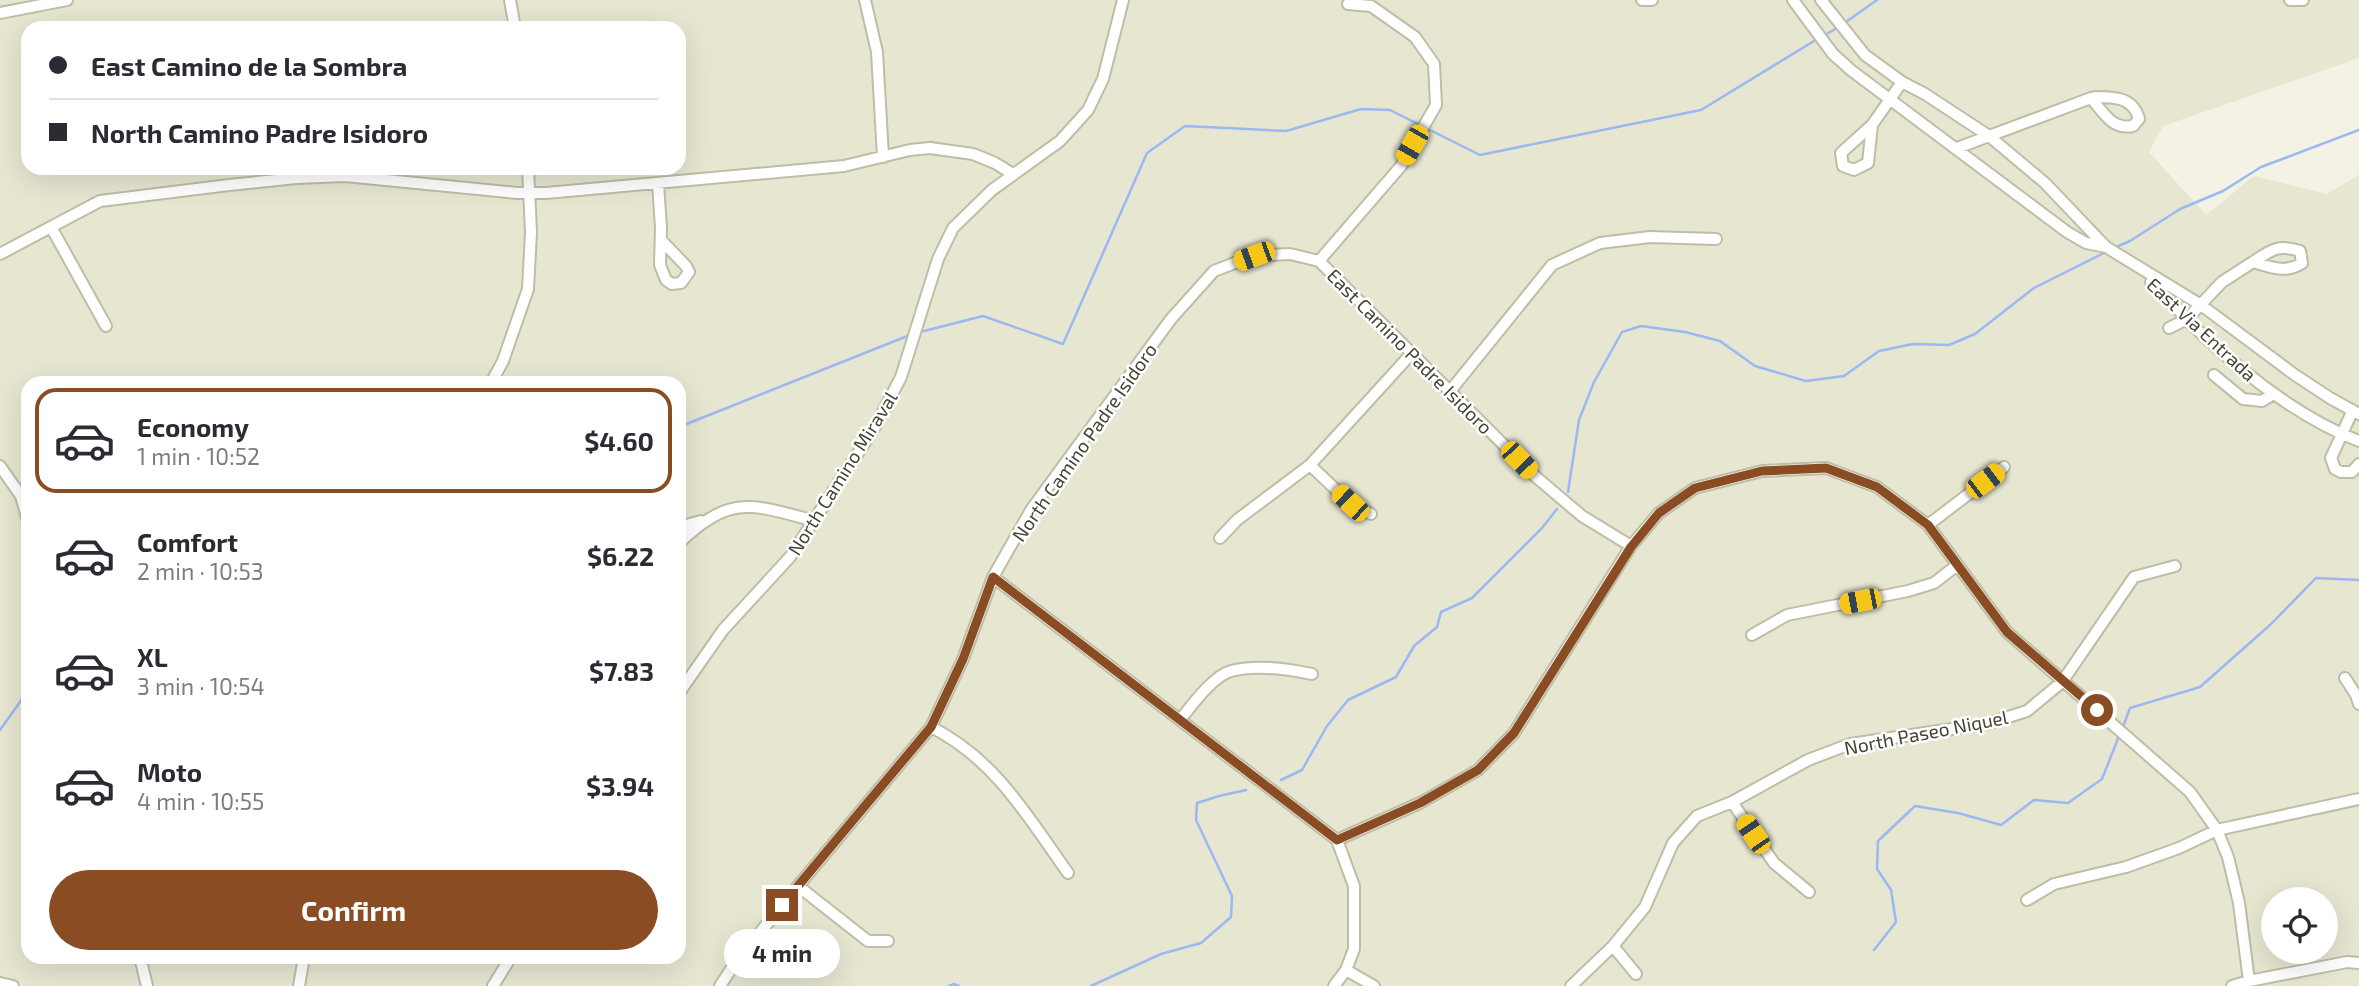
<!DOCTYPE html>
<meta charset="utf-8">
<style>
:root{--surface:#fff;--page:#f7f7f7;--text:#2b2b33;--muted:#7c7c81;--line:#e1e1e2;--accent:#8a4c22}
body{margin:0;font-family:"Exo 2",sans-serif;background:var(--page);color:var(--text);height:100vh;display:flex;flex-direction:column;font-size:26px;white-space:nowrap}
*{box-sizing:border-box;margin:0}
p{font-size:23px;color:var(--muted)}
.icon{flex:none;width:38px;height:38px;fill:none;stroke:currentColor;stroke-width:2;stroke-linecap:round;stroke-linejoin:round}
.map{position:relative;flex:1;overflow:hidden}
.details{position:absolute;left:21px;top:376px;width:665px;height:588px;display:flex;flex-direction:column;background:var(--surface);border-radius:21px;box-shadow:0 7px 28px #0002}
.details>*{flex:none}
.hud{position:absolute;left:21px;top:21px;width:665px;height:154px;border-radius:21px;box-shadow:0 7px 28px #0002;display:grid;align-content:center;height:154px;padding:0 28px;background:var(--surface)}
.buttons{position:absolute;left:2261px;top:887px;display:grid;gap:14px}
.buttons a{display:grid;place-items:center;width:77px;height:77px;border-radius:50%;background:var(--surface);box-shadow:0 7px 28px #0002;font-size:35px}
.end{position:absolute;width:32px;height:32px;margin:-16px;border:9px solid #8a4c22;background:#fff;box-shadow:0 0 0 4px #fff}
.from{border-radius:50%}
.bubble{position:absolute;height:49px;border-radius:24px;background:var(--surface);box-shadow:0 7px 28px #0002;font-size:23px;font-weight:700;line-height:49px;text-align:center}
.car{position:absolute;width:21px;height:42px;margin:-21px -10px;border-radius:9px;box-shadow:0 0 5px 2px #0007;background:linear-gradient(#f5c518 24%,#345 0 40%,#f5c518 0 76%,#345 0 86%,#f5c518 0)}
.hud b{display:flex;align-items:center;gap:24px;height:66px;font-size:26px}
.hud b+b{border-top:2px solid var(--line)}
.hud i{width:18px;height:18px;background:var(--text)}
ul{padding:12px 0 0;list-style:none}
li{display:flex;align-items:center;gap:21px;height:105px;margin:0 14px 10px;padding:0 14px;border:4px solid transparent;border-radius:21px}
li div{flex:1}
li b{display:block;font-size:26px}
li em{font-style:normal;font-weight:700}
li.current{border-color:var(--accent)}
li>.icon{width:63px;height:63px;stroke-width:1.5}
.button{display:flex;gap:14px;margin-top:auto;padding:14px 28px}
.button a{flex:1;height:80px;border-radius:42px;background:var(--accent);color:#fff;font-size:28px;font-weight:700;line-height:80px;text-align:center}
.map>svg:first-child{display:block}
</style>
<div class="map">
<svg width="2359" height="986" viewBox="0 0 2359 986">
<rect width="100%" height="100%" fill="#f3f2e4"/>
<path fill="#e7e6d1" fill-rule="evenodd" d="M0,0H2359V58L2163,126L2149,152L2206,215L2254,176L2327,194L2359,175V986H0ZM28,28H679V168H28ZM28,383H679V957H28ZM2273,900H2326V952H2273Z"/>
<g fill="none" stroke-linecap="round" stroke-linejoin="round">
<path stroke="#9cb8f3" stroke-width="2.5" d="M1843,24L1877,0
M1825,35L1837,28
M1426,128L1480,155L1701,110L1819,38
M2116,247L2130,241L2180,209L2223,191L2261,167L2359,130
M920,332L983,316L1063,344L1147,153L1185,126L1286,131L1361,109L1390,110L1420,125
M679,427L910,335
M1568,492L1579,420L1594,382L1622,332L1641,326L1685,332L1720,341L1755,366L1806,381L1844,376L1879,351L1913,344L1949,345L1975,334L2034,288L2106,252
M2123,727L2130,708L2200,687L2270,625L2316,578L2359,580
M0,730L25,695H28
M1281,780L1302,770L1327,726L1348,700L1396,677L1414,646L1437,627L1441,612L1472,598L1542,528L1557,509
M1874,950L1896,922L1891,890L1877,869L1878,841L1915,806L1958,813L2001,825L2034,800L2068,803L2102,779L2119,736
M949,986L954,984L959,986
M1091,986L1161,954L1201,943L1231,917L1232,896L1196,820L1197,803L1219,796L1246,790"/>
<g stroke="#bebda6" stroke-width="14">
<path id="minor" d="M510,0L515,28
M865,0L877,52L883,157
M1642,0H1652
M1793,0L1833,54L1852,71L2067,232L2086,243L2106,247
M1821,0L1865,55L1902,82L1925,94L1989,136L2045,183L2106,247L2201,305L2295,375L2330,398L2359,414
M2290,0H2303
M0,13L67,0
M1872,125L1868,163L1854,170L1843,166L1841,153L1872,125L1902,82
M1957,148L2091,98L2095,97C2115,97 2133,97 2139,119L2133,126C2112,130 2104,113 2091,98
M658,183L661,228L660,265L666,280L672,284L681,283L689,272L686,266L661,240
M51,227L106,326
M0,254L100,201L229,185L296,178L345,176L517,193H546L844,166L910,150L930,148L973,154L995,163L1013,174
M1319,261L1536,477L1582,516L1631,546
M1319,261L1401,166L1436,105L1434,64L1415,37L1371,6L1348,4
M2151,282C2170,299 2185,319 2204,336C2249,378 2301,419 2359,441
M2169,328L2187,319L2222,282L2253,262C2271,267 2285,274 2302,263L2300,251C2278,244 2271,250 2253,262
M2214,375L2243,399L2262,401L2273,394
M491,383L503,361L528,289L531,232L528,168
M1451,390L1552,265L1600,243L1650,237L1716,239
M2352,412L2331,458L2335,469L2341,472H2352L2359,464
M1310,465L1350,503L1371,514
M0,466L21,496L28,521
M1928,525L2004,467
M679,527L701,521
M1220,538L1237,520L1310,465L1412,353
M679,543C731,494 751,504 815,521
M993,577L1337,840L1354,886V949L1346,970L1334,986
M1752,635L1787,615L1908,591L1934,583L1956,566
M2345,678L2356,695L2359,704
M679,693L723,630L790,557L875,427L901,377L938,259L953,228L992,190L1060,141L1088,110L1103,79L1123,0
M1180,720C1192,705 1213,676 1231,671C1256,664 1288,669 1312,674
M931,727C995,759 1028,817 1068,873
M1732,802L1774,863L1809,892
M1337,840L1420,803L1457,782L1478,770L1514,733L1631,546L1659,513L1695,488L1762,471L1826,468L1877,487L1928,525L2007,632L2190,792L2217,830L2228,857L2239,903L2249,981
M798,886L868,941H888
M2027,900L2054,884L2126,867L2179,848L2217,830L2359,799
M1613,946L1636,974
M140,957L147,986
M1346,970L1374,986
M0,983L13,986
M299,986L304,957
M493,986L511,957
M720,986L735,963L798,886L931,727L963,659L993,577L1031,510L1171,319L1214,271L1253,256L1290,254L1319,261
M1571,986L1613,946L1645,907L1673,843L1697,816L1732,802L1808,760L1850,744L1986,724L2027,711L2062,682L2134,577L2175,566
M2232,986L2249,981L2347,962L2359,963"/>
</g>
<use href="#minor" stroke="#fff" stroke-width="10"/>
</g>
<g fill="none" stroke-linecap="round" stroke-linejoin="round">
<path stroke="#8a4c22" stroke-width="9" d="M782,905L931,727L963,659L993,577L1337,840L1420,803L1478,770L1514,733L1631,547L1659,513L1695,488L1762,471L1826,468L1877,487L1928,525L2007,632L2097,710"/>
</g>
<g text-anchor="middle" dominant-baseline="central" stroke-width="5" stroke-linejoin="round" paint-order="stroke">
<g font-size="19" fill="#454333" stroke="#fff">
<text transform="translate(2202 329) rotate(43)">East Via Entrada</text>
<text transform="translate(1410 351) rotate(45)">East Camino Padre Isidoro</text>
<text transform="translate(1084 442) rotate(-55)">North Camino Padre Isidoro</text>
<text transform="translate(842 473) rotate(-58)">North Camino Miraval</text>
<text transform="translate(1926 732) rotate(-11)">North Paseo Niquel</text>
</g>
</g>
</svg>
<div class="buttons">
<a><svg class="icon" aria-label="locate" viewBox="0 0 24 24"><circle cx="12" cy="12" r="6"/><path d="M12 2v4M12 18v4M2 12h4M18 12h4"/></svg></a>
</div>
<i class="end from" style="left:2097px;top:710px"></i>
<i class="end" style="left:782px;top:905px"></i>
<div class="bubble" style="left:724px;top:929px;width:116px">4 min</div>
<i class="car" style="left:1412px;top:145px;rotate:210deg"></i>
<i class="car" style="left:1254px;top:256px;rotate:250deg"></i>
<i class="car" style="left:1519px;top:460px;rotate:136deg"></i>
<i class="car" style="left:1985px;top:481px;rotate:53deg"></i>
<i class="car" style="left:1350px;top:503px;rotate:313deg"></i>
<i class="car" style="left:1860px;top:601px;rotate:259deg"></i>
<i class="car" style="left:1753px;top:834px;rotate:326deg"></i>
<div class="hud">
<b><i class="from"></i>East Camino de la Sombra</b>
<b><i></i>North Camino Padre Isidoro</b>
</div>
<section class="details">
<ul>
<li class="current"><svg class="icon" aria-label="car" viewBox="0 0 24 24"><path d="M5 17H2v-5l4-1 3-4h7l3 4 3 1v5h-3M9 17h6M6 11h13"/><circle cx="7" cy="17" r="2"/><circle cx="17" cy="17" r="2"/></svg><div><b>Economy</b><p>1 min · 10:52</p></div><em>$4.60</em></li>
<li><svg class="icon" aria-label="car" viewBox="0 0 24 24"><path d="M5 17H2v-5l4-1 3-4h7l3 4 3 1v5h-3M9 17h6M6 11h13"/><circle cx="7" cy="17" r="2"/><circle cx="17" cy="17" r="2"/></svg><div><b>Comfort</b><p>2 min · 10:53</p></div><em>$6.22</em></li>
<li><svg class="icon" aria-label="car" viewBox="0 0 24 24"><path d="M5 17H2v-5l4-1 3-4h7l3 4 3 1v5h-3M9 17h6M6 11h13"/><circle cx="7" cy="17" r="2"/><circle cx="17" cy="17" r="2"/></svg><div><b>XL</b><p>3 min · 10:54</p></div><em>$7.83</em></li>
<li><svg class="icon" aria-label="car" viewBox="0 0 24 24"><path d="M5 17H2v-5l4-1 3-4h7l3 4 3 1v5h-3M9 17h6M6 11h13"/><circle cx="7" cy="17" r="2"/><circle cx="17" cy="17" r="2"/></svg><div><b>Moto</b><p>4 min · 10:55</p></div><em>$3.94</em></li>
</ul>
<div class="button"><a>Confirm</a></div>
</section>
</div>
